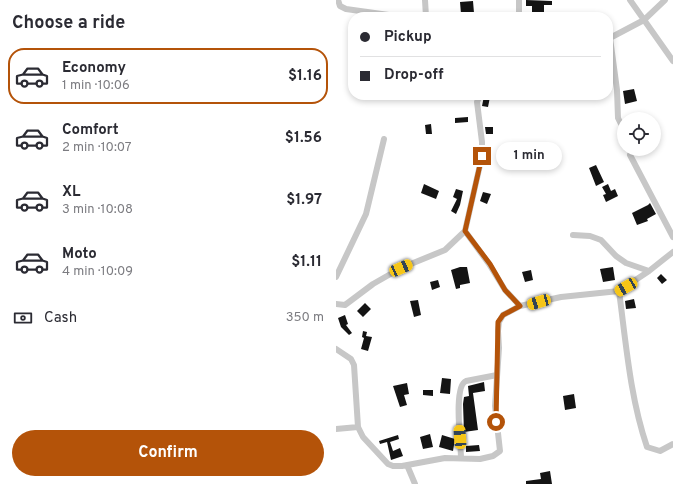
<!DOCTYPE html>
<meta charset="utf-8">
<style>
:root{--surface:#fff;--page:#f7f7f7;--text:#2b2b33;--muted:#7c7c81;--line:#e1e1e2;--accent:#b45309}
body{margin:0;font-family:Overpass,sans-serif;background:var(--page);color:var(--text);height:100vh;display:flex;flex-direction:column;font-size:15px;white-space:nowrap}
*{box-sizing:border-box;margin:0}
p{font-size:13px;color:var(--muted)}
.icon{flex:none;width:22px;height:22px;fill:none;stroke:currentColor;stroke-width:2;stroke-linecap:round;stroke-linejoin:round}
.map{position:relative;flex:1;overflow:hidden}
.side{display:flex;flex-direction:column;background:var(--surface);width:336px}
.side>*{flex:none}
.banner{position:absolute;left:12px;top:12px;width:265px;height:88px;border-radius:16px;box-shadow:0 2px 6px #0003;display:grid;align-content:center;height:88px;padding:0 12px;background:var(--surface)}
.fabs{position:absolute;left:281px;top:112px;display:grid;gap:8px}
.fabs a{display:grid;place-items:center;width:44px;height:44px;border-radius:50%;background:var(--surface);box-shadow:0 2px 6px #0003;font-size:20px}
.end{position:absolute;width:18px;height:18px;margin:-9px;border:5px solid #b45309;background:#fff;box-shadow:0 0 0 2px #fff}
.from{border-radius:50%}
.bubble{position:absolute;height:28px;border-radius:14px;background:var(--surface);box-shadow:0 2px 6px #0003;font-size:13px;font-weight:700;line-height:28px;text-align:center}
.car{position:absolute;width:12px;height:24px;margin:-12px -6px;border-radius:5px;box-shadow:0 0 3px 1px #0007;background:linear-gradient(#f5c518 24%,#345 0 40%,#f5c518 0 76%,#345 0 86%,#f5c518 0)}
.banner b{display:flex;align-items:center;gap:14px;height:38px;font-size:15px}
.banner b+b{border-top:1px solid var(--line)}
.banner i{width:10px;height:10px;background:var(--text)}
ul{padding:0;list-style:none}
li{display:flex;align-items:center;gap:12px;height:56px;margin:0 8px 6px;padding:0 4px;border:2px solid transparent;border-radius:16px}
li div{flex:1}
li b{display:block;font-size:15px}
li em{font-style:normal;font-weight:700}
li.on{border-color:var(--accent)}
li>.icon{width:36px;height:36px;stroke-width:1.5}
h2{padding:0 12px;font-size:18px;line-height:48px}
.pay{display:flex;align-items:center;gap:10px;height:44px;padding:0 12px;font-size:15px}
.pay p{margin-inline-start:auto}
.cta{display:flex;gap:8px;margin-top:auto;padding:8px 12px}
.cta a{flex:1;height:46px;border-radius:24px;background:var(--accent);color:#fff;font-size:16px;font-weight:700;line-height:46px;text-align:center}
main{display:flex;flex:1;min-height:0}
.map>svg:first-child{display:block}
</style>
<main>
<section class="side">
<h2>Choose a ride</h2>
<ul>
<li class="on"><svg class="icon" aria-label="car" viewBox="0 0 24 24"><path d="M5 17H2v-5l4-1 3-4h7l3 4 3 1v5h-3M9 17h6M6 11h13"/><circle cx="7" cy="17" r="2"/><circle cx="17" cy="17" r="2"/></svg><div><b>Economy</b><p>1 min · 10:06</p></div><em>$1.16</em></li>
<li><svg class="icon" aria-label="car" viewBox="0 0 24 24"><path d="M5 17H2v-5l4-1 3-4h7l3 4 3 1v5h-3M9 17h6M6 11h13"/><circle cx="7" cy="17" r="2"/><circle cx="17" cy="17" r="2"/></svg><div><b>Comfort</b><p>2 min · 10:07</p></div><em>$1.56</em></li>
<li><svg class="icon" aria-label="car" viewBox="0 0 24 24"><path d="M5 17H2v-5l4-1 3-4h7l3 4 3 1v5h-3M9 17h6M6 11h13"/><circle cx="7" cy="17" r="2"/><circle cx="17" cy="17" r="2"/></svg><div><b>XL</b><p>3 min · 10:08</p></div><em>$1.97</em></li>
<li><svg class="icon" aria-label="car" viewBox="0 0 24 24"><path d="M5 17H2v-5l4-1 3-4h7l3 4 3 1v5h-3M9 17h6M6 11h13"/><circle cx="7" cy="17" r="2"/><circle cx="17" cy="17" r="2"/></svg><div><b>Moto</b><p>4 min · 10:09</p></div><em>$1.11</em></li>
</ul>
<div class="pay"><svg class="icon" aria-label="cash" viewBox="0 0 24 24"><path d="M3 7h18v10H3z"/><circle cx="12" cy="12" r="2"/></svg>Cash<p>350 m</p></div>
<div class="cta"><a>Confirm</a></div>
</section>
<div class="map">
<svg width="337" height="484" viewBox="0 0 337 484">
<rect width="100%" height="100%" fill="#fff"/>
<path fill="#141414" d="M190,0L216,1V5H208V17H196V6H190Z
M137,1L138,13L125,14L124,2Z
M298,89L301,101L289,104L287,91Z
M148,96L154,97L152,107L146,106Z
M132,117V122L119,123V118Z
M95,124L96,134H90L89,125Z
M149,127H157V134H150Z
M260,165L268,182L260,186L253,168Z
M88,184L103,191L100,199L85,193Z
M272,184L275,191L279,189L282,196L270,202L267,195L270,194L266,187Z
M120,189L127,191L124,205L120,214L115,211L121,199L117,197Z
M147,192L155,194L151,204L144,201Z
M314,203L320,214L311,219L312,221L301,225L296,213L312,205Z
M124,267H131L134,283L124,285V288L120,289L115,270Z
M277,267L279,280L267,282L264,269Z
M195,270L197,280L189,282L186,272Z
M325,274L331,280L326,284L321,278Z
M102,280L104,287L96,290L94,282Z
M298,299L300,308L290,309L289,301Z
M82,300L85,315L78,317L74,301Z
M29,303L35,309L27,317L21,311Z
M9,315L12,324L10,325L16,333L13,335L5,327L2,318Z
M27,331L31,332L30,336L36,337L32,351L25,349L28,338L26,337Z
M106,378L115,379L114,394L104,393Z
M148,382L149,391L137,393L142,430L128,432L127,404L128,397L133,396L132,386Z
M71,383L73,394L68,395L71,405L64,407L57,386Z
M87,390H97V396L87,395Z
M238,394L240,408L229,410L227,396Z
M94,434L97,447L87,449L84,437Z
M62,435L63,439L54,442L57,451L64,448L67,456L55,460L51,442L44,444L43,441Z
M106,435L119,439L117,451L103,447Z
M143,445L144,451L130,452V446Z
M214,471L216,484H190V481L205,479L204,473Z"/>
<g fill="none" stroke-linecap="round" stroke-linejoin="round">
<path stroke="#c7c7c7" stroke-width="6" d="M2,0L4,6L10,9L67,17
M89,0L90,17
M294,0L337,61
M183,17V0
M274,38L281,90L282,118L288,130
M272,39L308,20L329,0
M294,155L337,237
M129,231L153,264L169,290L184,306
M237,235L254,236L265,240L280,256L290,263L313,271
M0,277L30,214L48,139
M283,291C290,343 294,397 311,447L324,451L337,444
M0,304L9,305L37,284L65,268L109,250L129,231L146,156V142L141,102L144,95
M0,349L15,359L18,365L22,427L27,437L52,464L57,466H66L109,458L144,459L157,456L164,451L159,406L163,348L162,331L163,322L167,315L184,306L225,297L283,291L313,271L337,252
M0,429L22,427
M125,458C125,444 117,386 130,381L161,375
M71,465L79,484"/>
</g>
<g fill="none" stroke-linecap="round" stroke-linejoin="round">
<path stroke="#b45309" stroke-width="5" d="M146,156L129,231L154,264L169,290L184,306L167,315L162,322L160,422"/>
</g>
</svg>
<div class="fabs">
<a><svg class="icon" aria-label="locate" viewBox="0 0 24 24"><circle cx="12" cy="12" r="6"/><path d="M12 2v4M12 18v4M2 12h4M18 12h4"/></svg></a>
</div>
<i class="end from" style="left:160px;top:422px"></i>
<i class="end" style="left:146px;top:156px"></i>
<div class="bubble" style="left:160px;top:142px;width:66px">1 min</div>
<i class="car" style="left:65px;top:268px;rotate:66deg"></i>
<i class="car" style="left:290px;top:287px;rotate:240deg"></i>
<i class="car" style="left:203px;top:302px;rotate:254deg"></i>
<i class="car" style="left:124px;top:437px;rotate:356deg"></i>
<div class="banner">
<b><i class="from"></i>Pickup</b>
<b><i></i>Drop-off</b>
</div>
</div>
</main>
